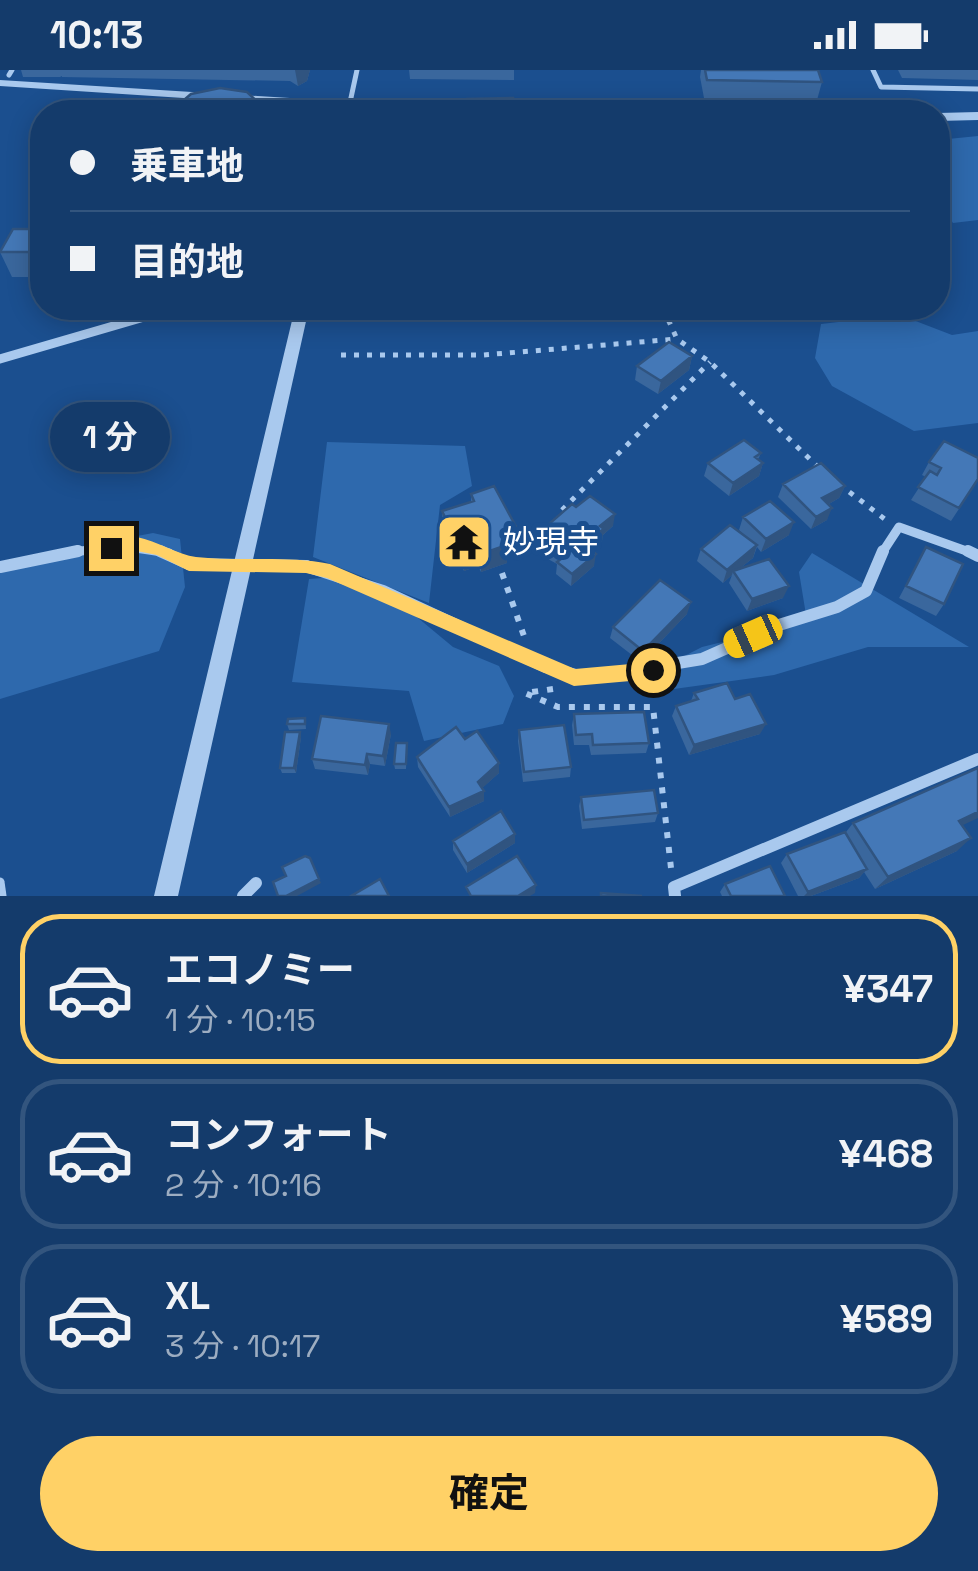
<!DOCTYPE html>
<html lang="ja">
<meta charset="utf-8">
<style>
:root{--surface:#143b6b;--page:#1d4271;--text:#f1f3f6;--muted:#9dadc1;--line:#33557e;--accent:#ffd166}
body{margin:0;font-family:"Space Grotesk","Noto Sans JP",sans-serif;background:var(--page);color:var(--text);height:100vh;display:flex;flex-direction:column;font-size:38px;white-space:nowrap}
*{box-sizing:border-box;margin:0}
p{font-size:32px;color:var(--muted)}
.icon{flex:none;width:55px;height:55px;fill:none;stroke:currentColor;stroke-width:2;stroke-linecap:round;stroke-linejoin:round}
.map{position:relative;height:826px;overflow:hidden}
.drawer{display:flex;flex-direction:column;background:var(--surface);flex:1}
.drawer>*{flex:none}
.guide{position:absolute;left:30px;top:30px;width:920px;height:220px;border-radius:40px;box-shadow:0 5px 25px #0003,0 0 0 2px var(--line);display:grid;align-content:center;height:220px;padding:0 40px;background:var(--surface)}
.end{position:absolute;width:45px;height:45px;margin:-22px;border:12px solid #ffd166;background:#111;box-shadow:0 0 0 5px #111}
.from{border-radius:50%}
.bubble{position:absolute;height:70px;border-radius:35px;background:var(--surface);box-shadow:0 5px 25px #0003,0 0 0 2px var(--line);font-size:32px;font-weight:700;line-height:70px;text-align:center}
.car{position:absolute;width:30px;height:60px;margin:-30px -15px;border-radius:12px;box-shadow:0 0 8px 2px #0007;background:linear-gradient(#f5c518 24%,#345 0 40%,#f5c518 0 76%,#345 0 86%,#f5c518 0)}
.guide b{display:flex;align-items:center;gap:35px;height:95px;font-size:38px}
.guide b+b{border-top:2px solid var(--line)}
.guide i{width:25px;height:25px;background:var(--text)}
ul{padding:18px 0 0;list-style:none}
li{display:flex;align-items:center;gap:30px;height:150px;margin:0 20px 15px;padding:0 20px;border:5px solid var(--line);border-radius:40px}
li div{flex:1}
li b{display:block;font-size:38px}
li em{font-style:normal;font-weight:700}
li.current{border-color:var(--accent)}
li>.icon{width:90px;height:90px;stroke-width:1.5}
.action{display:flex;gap:20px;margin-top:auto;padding:20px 40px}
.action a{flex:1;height:115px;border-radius:60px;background:var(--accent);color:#111;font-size:40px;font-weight:700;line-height:115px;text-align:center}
.status{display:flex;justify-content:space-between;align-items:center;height:70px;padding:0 50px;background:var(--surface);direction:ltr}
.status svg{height:28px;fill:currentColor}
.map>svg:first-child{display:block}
</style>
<div class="status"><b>10:13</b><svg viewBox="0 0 49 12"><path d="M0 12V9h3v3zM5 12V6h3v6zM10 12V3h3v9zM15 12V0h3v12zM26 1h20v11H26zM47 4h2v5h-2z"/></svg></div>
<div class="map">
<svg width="978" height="826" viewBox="0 0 978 826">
<rect width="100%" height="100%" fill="#1b4f8f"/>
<path fill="#2e69ad" d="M978,66V150L953,153L938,132V70Z
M900,245L952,265L978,261V353L914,361L832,316L815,288L821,254Z
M327,372L465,376L472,416L440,435L429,533L313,487Z
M153,463L180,469L185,517L159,581L0,629V492Z
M812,483L969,577H868L774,605L674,619L657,600L702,577L807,551L799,502Z
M351,506L406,538L453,577L499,596L514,626L503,654L424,671L409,621L292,612L309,509Z"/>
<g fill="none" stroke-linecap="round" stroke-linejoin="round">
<path stroke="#a9c9ee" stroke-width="5" stroke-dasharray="5 8" stroke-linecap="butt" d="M663,238L677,269L710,292L819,398
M341,285H483L677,269
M839,414L886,450
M562,440L710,292"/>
<path stroke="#a9c9ee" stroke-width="6" stroke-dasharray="6 9" stroke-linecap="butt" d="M502,503L525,569
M553,619L525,623L558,637H653L671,798"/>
<path stroke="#a9c9ee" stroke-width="5" d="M873,0L881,17L978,19
M9,5L12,0
M349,37L357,0"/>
<path stroke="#a9c9ee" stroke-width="9" d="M0,812L2,826"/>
<path stroke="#a9c9ee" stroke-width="9" d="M0,289L175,238
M65,483L122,476L169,483
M882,483L899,457L972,483"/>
<path stroke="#a9c9ee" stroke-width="12" d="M160,481L189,494
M968,481L978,486
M306,496L383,521L546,597L587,608L702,589L779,555L837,537L866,521L883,481
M0,497L78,481
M243,826L256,813
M675,826L674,817L978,689"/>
<path fill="#a9c9ee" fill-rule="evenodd" d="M0,10L417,36L423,40L421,42H400L0,16Z
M978,42V50L938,51V43Z
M295,238H309L178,826H154Z"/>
<path stroke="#a9c9ee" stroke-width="12" d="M189,494L306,496"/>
</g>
<path fill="#3a679d" d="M21,0H310L307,11L298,16L290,11L62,7V6L60,7H23Z
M409,0H514V10L410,9Z
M701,0H818L822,12L817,30L704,28L700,7Z
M898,0H978V10L902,8Z
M42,106V151L31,126Z
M42,159V207H12L0,182Z
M692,286L689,300L658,324L635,310L637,296Z
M761,383L758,390L763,393L759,406L729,426L704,406L708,393Z
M929,392L978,410L951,451L911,430L926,407L922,405Z
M783,414L845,416L839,428L829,434L827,450L811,459L778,427Z
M471,424L519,482L507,486V493L481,502L478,496L464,501L443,459L442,441L471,432Z
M743,447L789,465L761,482L757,477L753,488L739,499L783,528L747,541L729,513L732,505L723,513L697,491L701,479L747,468L739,460Z
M613,456L603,465L602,471L590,479L594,496L571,516L556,504L557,494L539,484L541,461Z
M926,477L944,534L936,546L899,528Z
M687,544L641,592L610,568L613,557Z
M694,623L760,664L689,685L672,646L676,636L691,631Z
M574,644L649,673L646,683L591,685L589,675H574L572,655Z
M305,648L306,659L289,660L287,654Z
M519,660L571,697L570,707L523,712L518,671Z
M300,662L301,667L296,703H282L280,698Z
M391,664L385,696L370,694L368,705L315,699L312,689Z
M465,669L499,693V703L482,718L484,731L450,747L418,697L417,687Z
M407,673L406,699H395L394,694Z
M581,727L658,743L655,752L582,759L579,736Z
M853,753L962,756L957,781L875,819L864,802L859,808L811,826H798L781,793L787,784L846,762Z
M453,771L515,773L467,803L453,780Z
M725,814L785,826H722L720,822Z"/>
<path fill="#305480" d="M295,0H310L307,11L298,16Z
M692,286L689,300L658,324L661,311Z
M763,393L759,406L729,426L733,413Z
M845,416L839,428L817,441L822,428Z
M832,438L827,450L811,459L816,447Z
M615,444L613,456L603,465L602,471L580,486L582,473Z
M794,452L789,465L761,482L766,469Z
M520,464L519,482L507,486V493L481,502V484L504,469Z
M757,475L753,488L734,503L733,501L732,505L723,513L727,500Z
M477,479L478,496L464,501L463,483Z
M596,484L594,496L571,516L572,504Z
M789,516L783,528L747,541L752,529Z
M691,532L687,544L641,592L643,581Z
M389,654L391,664L385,696L383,686Z
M766,654L760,664L689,685L694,675Z
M300,662L301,667L296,703L294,698Z
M367,684L370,694L368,705L365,695Z
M499,693V703L478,722V712Z
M484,721V731L450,747L449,737Z
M978,742V748L944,764L959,751Z
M515,764V773L467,803V794Z
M971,768L957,781L875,819L888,807Z
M867,799L859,808L811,826H804L808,822Z
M319,809L321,813L297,826H286Z
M536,815L535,823L530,826H518Z"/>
<path fill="#4478b7" stroke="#305480" stroke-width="2.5" d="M705,0H818L822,12L707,10Z
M220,18L247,22L261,35V42H170L191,24Z
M513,28L512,37L608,39V42H394L395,35L466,36L467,29Z
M752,39L838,42H752Z
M41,106H42V126H31Z
M13,159H42V182H0Z
M669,272L692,286L661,311L637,296Z
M744,370L761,383L755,387L763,393L733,413L708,393Z
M944,371L978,388V409L959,438L918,417L930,401L937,405L941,398L929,392Z
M821,393L845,416L822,428L832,438L816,447L783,414Z
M494,416L520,464L504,469L507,475L481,484L477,479L463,483L442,441L474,431L471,424Z
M590,426L615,444L600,456L604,459L582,473L596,484L572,504L557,492L565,486L540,472L548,466L541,461L572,434L576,437Z
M770,431L794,452L766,469L743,447Z
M730,455L757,475L727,500L701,479Z
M926,477L963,494L944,534L906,516Z
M769,489L789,516L752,529L733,501Z
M660,510L691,532L643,581L613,557Z
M727,613L735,629L750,624L766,654L694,675L676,636L698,629L694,623Z
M644,642L649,673L593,675L592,664L576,665L574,644Z
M321,646L389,654L383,686L367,684L365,695L312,689Z
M305,648V654H287L288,649Z
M564,655L571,697L524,702L519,660Z
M456,657L465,669L477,661L499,693L478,712L484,721L449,737L417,687Z
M285,662H300L294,698H280Z
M396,673H407L406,694H394Z
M978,698V742L959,751L971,768L888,807L853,753Z
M654,720L658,743L584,750L581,727Z
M501,741L515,764L467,794L453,771Z
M845,762L867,799L808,822L787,784Z
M305,786L310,788L319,809L286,826H278L273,812L286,806L282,797Z
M517,786L536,815L518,826H471L466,817Z
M770,796L785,826H731L725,814Z
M380,809L389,826H351Z
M601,823L642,826H601Z"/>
<path fill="#ffd166" d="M137,467C157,471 178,485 196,487C241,492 286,485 330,494L575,599L653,592L662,600L653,609L574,616L327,508L306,503L189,501L157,485L137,481L111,485L102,478L111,471Z"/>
<defs>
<g id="temple-square" transform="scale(2.875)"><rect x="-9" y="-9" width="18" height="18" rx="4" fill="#ffd166" stroke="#1b4f8f"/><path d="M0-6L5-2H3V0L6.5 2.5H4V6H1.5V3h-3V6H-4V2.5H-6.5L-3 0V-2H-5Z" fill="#111"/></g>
</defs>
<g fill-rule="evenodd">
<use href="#temple-square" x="464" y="472"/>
</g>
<g text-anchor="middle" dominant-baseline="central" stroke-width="10" stroke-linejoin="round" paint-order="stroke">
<g font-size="32" fill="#fff" stroke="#1b4f8f" text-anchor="start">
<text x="503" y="472">妙現寺</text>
</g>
</g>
</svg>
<i class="end from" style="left:653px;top:600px"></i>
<i class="end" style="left:111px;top:478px"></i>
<div class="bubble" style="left:50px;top:332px;width:120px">1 分</div>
<i class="car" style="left:753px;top:566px;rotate:246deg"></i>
<div class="guide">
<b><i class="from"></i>乗車地</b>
<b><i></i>目的地</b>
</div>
</div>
<section class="drawer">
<ul>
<li class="current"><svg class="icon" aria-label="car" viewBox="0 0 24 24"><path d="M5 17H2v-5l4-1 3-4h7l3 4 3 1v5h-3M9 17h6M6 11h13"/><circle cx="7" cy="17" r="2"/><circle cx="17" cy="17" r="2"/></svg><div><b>エコノミー</b><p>1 分 · 10:15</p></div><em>¥347</em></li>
<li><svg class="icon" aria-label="car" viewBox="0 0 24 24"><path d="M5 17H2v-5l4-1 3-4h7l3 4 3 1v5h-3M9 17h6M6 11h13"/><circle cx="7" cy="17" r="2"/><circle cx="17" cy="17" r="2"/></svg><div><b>コンフォート</b><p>2 分 · 10:16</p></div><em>¥468</em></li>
<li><svg class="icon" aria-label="car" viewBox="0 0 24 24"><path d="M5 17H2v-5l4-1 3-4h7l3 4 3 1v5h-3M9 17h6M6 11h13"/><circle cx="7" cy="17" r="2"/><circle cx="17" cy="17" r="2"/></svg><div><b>XL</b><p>3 分 · 10:17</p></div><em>¥589</em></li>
</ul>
<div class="action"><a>確定</a></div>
</section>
